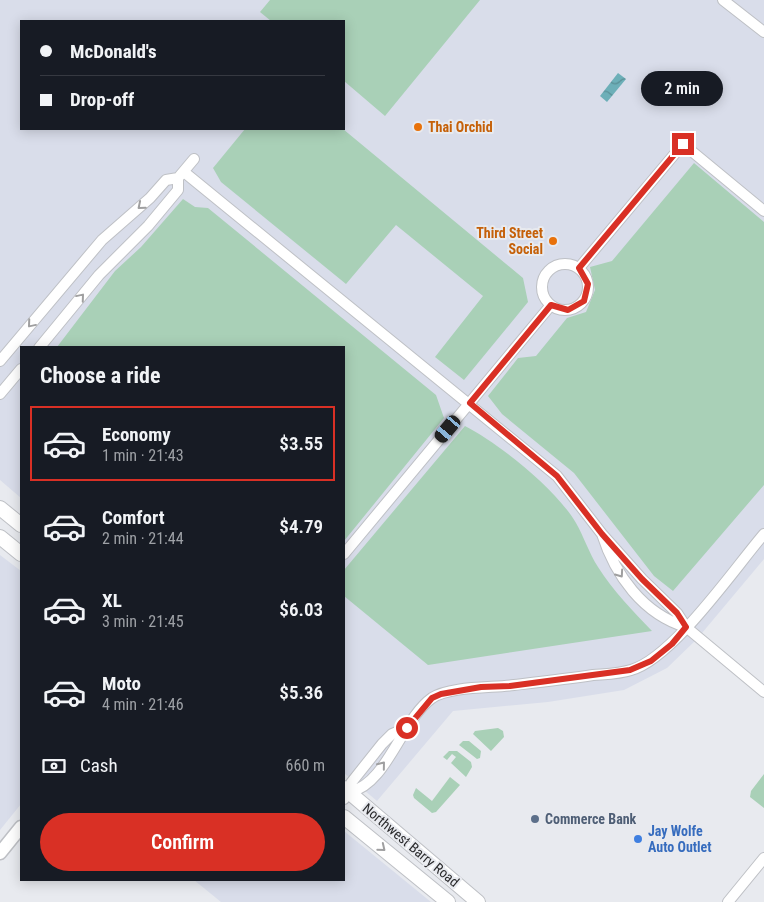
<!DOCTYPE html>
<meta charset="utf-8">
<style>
:root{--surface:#171b24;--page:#20242c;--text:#f1f3f6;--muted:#9ea1a6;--line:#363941;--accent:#d93025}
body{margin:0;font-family:"Roboto Condensed",sans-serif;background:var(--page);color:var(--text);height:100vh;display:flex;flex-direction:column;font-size:19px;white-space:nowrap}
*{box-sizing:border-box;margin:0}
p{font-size:16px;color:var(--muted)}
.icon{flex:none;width:28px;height:28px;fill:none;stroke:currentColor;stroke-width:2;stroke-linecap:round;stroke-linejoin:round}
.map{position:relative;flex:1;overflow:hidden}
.sheet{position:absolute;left:20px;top:346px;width:325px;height:535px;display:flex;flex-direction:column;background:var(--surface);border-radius:0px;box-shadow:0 2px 12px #0003}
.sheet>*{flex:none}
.top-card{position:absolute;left:20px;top:20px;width:325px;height:110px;border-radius:0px;box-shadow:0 2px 12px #0003;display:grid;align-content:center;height:110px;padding:0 20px;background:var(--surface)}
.end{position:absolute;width:22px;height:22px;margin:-11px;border:6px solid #d93025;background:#fff;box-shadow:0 0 0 2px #fff}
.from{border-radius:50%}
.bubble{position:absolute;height:35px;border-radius:18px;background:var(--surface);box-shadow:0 2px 12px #0003;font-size:16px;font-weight:600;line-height:35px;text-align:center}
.car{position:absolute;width:15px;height:30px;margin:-15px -8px;border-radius:6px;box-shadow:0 0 4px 1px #0007;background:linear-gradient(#222 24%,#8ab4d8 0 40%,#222 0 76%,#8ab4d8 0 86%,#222 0)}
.top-card b{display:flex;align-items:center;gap:18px;height:48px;font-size:19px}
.top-card b+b{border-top:1px solid var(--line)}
.top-card i{width:12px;height:12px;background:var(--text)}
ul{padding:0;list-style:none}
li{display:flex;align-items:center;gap:15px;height:75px;margin:0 10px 8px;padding:0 10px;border:2px solid transparent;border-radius:0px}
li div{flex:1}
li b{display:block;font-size:19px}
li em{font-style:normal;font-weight:600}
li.active{border-color:var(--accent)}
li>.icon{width:45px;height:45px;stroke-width:1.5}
h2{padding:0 20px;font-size:22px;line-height:60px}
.pay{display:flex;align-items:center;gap:12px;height:55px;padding:0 20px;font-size:19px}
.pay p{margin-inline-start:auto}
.cta{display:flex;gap:10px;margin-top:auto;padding:10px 20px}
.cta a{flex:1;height:58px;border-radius:30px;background:var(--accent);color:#fff;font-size:20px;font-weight:600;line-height:58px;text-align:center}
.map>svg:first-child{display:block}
</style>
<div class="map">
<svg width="764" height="902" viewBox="0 0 764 902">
<defs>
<pattern id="water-waves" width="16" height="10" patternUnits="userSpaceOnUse" patternTransform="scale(1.25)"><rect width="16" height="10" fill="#6dafb8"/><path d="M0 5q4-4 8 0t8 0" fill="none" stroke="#5a8f96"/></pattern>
</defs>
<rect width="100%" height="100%" fill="#e8eaef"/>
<path fill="#d9ddea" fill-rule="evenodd" d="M0,0H764V559L697,639L667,668L624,690L548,702L453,711L377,801L344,773V348H21V498L0,480ZM21,21H344V129H21Z
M0,555L21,571V804L0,830Z
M344,831L431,902H221L194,880H344Z"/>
<path fill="#a9d0b7" d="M270,0H480L385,116L344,81V21H271L260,12Z
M245,129H343L523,278L528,302L464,380L435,357L483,296L396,225L346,284L221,182L213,168Z
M694,163L764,222V485L673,591L654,576L574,473L502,414L488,396L518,358L536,356L567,318L586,312L595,290L590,267L612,261Z
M183,199L195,207L208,208L436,395L444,418L344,541V348L57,347L115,271L141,247Z
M465,426C500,444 556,489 576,523C584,537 589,553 598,567C613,591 633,611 652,631L428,665L344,596V570Z
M498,728L503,731L504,737L491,751L473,734L475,731Z
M463,741H469L481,751L480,758L477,759L459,745Z
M449,751H457L471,762L472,767L466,777L451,763L456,757L452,754L447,760L443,757Z
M764,774V808L750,797L751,791Z
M450,777L460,785L436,812L432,813L414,798L413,795L416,788L432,801Z"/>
<path fill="url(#water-waves)" d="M618,73L626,79L607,102L600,96Z"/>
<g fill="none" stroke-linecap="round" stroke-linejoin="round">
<g stroke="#bec0c5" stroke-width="12">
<path id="minor" d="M723,0L764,32
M184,172L557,476L602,534
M542 287a23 23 0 1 1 46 0a23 23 0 1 1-46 0Z
M579,268L683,144L764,211
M39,348L99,275L148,226L178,190V178L194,159
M0,361L102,240L150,198L166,180L178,178
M0,394L21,369
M344,554L551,305
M686,627C643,614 615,575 602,534L642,579L677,613L686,627L764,692
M350,792C387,784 402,719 432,698C450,686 493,688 514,685C540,682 567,679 593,675C605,674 619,674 631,670C673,658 734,569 764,534
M344,799L350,792L351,783L382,744L392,734L406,728
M728,902L764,858"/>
</g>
<g stroke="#bec0c5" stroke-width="15">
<path id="tertiary" d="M0,853L21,827"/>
</g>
<g stroke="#bec0c5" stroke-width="16">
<path id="secondary" d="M0,508L21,525
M0,537L21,554
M344,788L478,902
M344,817L448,902"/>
</g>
<use href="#minor" stroke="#fff" stroke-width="10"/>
<use href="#tertiary" stroke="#fff" stroke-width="12"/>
<use href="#secondary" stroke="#fff" stroke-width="14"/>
</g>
<defs><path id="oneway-chevron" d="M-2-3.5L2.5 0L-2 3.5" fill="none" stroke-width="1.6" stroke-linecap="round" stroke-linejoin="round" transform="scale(1.25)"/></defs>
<g stroke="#9f9fa0">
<use href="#oneway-chevron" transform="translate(141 206) rotate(140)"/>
<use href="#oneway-chevron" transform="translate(81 297) rotate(-50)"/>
<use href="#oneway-chevron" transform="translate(31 324) rotate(130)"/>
<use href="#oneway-chevron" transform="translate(620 574) rotate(55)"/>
<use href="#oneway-chevron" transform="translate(382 765) rotate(-51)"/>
<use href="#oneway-chevron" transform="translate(382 848) rotate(39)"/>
</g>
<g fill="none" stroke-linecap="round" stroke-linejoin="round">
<path stroke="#d93025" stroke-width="6" d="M407,728L432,698L441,694L481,687L510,686L630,670L651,661L672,644L686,627L677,613L642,579L602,534L557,476L470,403L551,305L568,310L584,301L588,284L579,268L683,144"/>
</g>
<g fill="#e8710a" stroke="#e8eaef" stroke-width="2">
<circle cx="418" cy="127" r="5"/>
<circle cx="553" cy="241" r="5"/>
</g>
<circle fill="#5c6f8a" stroke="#e8eaef" stroke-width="2" cx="535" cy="819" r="5"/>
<circle fill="#3f7fe0" stroke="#e8eaef" stroke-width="2" cx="638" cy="839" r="5"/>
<g text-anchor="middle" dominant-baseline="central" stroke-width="4" stroke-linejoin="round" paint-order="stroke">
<g font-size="14" font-weight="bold" fill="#c56008" stroke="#e8eaef" text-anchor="start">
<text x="428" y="127">Thai Orchid</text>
<text x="543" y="233" text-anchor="end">Third Street<tspan x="543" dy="16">Social</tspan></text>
</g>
<g font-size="14" font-weight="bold" fill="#4e5e75" stroke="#e8eaef" text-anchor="start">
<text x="545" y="819">Commerce Bank</text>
</g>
<g font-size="14" font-weight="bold" fill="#366cbe" stroke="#e8eaef" text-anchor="start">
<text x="648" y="831">Jay Wolfe<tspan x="648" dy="16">Auto Outlet</tspan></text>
</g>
<g font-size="14" fill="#2a2a2c" stroke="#e8eaef">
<text transform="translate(411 845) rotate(40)">Northwest Barry Road</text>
</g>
</g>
</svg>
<i class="end from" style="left:407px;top:728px"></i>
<i class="end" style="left:683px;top:144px"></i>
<div class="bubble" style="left:641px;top:71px;width:82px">2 min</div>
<i class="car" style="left:448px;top:429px;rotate:220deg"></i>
<div class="top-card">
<b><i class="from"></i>McDonald's</b>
<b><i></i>Drop-off</b>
</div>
<section class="sheet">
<h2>Choose a ride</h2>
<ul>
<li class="active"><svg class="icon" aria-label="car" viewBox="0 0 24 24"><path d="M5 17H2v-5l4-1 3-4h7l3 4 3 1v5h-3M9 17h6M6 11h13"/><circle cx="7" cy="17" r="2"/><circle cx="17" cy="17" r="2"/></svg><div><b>Economy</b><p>1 min · 21:43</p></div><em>$3.55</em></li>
<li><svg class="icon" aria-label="car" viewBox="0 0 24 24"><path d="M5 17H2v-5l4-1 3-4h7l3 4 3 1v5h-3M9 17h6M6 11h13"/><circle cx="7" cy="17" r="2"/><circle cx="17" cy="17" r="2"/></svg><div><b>Comfort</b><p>2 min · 21:44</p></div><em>$4.79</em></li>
<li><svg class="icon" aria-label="car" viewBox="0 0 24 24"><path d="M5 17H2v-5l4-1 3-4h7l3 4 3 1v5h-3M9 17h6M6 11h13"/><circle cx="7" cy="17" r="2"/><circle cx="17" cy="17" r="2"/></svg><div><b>XL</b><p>3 min · 21:45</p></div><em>$6.03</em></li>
<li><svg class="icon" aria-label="car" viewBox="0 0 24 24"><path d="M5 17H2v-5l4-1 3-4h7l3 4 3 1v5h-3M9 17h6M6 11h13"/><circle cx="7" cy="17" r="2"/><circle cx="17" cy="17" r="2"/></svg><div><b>Moto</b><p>4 min · 21:46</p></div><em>$5.36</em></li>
</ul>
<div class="pay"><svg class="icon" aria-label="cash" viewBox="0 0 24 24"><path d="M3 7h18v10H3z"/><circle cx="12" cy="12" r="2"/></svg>Cash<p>660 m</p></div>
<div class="cta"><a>Confirm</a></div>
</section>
</div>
